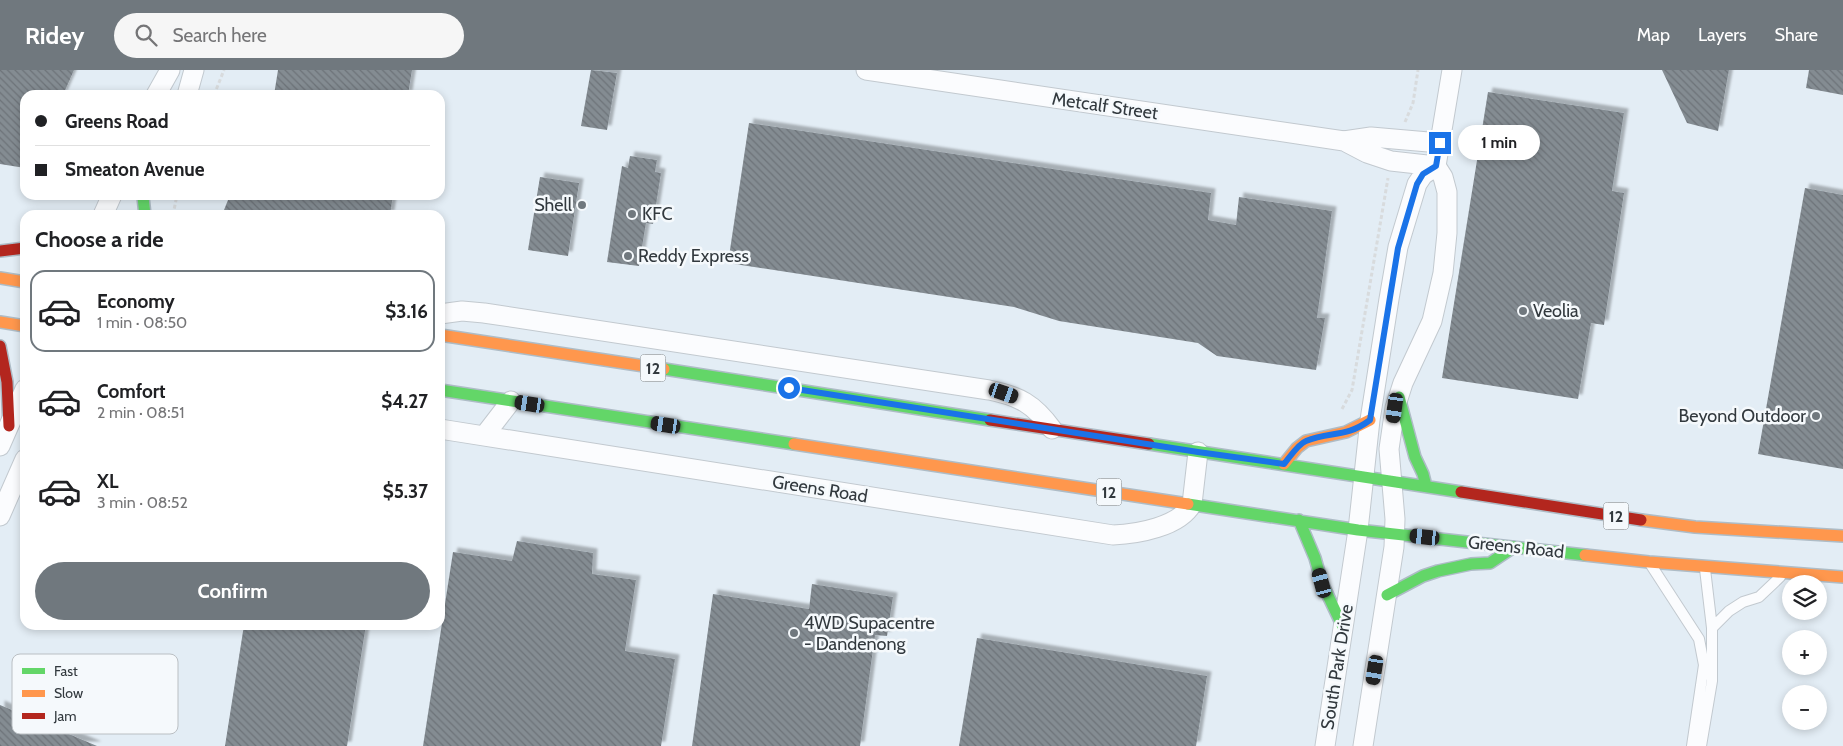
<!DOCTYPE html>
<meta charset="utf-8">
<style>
:root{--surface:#fff;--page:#f6f6f6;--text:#202124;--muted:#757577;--line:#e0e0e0;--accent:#70787e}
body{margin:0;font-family:Cabin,sans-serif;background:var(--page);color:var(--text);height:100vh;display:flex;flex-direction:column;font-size:19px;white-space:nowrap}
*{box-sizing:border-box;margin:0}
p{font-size:16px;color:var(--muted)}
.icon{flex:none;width:28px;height:28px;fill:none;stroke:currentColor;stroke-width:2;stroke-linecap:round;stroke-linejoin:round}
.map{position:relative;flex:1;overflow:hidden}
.sheet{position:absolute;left:20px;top:140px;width:425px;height:420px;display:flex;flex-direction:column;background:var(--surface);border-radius:15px;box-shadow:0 2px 8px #0003}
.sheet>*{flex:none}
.top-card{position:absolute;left:20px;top:20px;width:425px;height:110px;border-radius:15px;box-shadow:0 2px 8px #0003;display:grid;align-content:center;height:110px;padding:0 15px;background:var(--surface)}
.controls{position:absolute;left:1782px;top:505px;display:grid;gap:10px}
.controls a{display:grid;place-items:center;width:45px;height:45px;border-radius:50%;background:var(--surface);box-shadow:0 2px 8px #0003;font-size:25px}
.end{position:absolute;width:22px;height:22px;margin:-11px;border:6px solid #1a73e8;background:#fff;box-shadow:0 0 0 2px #fff}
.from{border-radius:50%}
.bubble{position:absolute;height:35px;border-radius:18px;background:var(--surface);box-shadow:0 2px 8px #0003;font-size:16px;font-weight:800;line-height:35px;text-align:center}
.car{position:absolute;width:15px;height:30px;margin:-15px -8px;border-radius:6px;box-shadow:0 0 4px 1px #0007;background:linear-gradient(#222 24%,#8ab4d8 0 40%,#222 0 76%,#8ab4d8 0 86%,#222 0)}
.top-card b{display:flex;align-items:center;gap:18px;height:48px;font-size:19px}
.top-card b+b{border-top:1px solid var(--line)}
.top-card i{width:12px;height:12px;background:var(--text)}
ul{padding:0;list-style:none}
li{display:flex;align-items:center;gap:15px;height:82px;margin:0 10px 8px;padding:0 5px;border:2px solid transparent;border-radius:15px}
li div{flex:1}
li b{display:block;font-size:19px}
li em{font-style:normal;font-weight:800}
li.active{border-color:var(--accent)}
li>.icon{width:45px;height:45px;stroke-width:1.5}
h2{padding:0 15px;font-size:22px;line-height:60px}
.button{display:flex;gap:10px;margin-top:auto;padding:10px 15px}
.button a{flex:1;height:58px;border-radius:30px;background:var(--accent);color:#fff;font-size:20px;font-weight:800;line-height:58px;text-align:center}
header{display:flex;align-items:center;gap:30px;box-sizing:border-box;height:70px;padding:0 25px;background:var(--accent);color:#fff}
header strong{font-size:24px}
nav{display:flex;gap:28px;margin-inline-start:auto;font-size:18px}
.search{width:350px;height:45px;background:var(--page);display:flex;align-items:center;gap:12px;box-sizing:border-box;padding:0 18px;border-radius:28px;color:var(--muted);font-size:19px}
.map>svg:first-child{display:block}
</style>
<header>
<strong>Ridey</strong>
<div class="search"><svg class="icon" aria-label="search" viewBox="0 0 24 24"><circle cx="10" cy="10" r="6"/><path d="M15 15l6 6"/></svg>Search here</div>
<nav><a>Map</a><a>Layers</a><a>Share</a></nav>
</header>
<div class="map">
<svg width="1843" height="676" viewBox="0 0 1843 676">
<defs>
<pattern id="building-back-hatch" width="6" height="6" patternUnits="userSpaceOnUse" patternTransform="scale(1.25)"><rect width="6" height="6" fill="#848c92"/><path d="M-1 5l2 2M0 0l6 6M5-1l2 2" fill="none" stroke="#6d7379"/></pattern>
<filter id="shadow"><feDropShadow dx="4.5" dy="-4.5" stdDeviation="1" flood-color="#0004"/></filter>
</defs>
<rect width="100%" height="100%" fill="#e3edf5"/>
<path fill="url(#building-back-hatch)" filter="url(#shadow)" d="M0,0H74L63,25H25V98L0,94Z
M278,0H412L408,25H274Z
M591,0L617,3L607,60L581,56Z
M1662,0H1729L1718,61L1687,53Z
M1809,0H1843V25L1806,18Z
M1488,22L1624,43L1612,121L1624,123L1604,255L1591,253L1578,329L1442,308Z
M749,53L1211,123L1208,150L1236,155L1239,127L1332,141L1317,248H1325L1316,300L1217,286L1198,273L1059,251L1014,237L728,193Z
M630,86L657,90L655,102L661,103L653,154L646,153L639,196L607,192L622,96L628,98Z
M540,107L579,113L568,186L528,180Z
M1805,118L1843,125V399L1758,384Z
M230,125H393L390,145H222Z
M517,471L593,483L592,504L636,510L625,581L675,589L661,676H423L453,482L512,491Z
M812,514L893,527L887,566L875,565L860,676H692L713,524L809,539Z
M244,555H366L347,676H225Z
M977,568L1207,606L1196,676H959Z
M0,635L97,676H0Z"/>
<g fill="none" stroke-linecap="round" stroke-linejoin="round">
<g stroke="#c2c9cf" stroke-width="12">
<path id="lane" d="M1651,495L1699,569L1704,595L1692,676
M1712,558L1729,541L1743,532L1759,527L1780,507
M1701,676L1712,611V558L1705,499"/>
</g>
<g stroke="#c2c9cf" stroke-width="21">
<path id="street" d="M866,0L1344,71L1371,67L1440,73
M156,25L170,0
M187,25L194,0
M1344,71L1367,83L1391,91L1436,96
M103,145L112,125
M440,244L462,241L484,243L989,320C1019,326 1034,334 1052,359
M440,359L1113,465C1137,464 1179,457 1192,434L1198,382
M484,366L511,331
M0,376L25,319
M0,446L25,389
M1325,676L1358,460L1370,350L1389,229L1398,177L1417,114L1423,105L1436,96
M1363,676L1394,477L1395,449L1389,379L1395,338L1403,313L1432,251L1443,203L1447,163V122L1443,107L1436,96L1452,0"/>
</g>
<g stroke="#aebcc6" stroke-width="14">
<path id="fast" d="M143,127L145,145
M664,299L990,350
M440,320L794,374
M1399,327L1415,387L1423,404L1426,416
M1149,374L1461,422
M1188,434L1358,460L1585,485
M1299,450L1315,488L1322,513L1343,557
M1387,525L1423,506L1438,501L1471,494L1490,493L1514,477"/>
</g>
<g stroke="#aebcc6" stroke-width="14">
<path id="slow" d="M0,208L25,212
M0,252L25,256
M440,265L664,299
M794,374L1188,434
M1284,394L1297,378L1306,371L1346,362L1370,350
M1641,450L1695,457L1843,466
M1585,485L1649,492L1843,507"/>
</g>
<g stroke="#aebcc6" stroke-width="14">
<path id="jam" d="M0,181L25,178
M0,276L7,312L9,356
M990,350L1149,374
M1461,422L1641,450"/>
</g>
<path stroke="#d8dbdd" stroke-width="3" stroke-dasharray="4 2.5" stroke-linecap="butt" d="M214,25L224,0
M1405,52L1413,33L1418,0
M173,145L177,125
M1342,339L1352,320L1388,108"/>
<use href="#lane" stroke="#fbfcfe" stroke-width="10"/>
<use href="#street" stroke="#fbfcfe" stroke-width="19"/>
<use href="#fast" stroke="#63d668" stroke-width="11"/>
<use href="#slow" stroke="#ff974d" stroke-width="11"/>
<use href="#jam" stroke="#b3261e" stroke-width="11"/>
</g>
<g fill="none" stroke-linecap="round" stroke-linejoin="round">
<path stroke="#1a73e8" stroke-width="6" d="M789,318L1198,382L1284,394C1290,387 1298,374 1306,371C1330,361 1346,368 1370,350L1398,178L1417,114L1423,104L1436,96L1440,73"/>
</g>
<g fill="#70787e" stroke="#f5f9fc" stroke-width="2">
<circle cx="582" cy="135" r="5"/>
<circle cx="632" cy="144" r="5"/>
<circle cx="628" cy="186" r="5"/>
<circle cx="1523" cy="241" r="5"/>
<circle cx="1816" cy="346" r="5"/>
<circle cx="794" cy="563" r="5"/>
</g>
<g text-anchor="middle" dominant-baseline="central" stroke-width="5" stroke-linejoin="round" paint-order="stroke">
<g fill="#f5f9fc" stroke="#6c7377" stroke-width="1">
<rect x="640.5" y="284.5" width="25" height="27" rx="4"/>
<rect x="1096.5" y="408.5" width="25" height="27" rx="4"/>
<rect x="1603.5" y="432.5" width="25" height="27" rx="4"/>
</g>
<g font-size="16" font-weight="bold" fill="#32393e">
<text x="653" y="298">12</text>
<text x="1109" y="422">12</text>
<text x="1616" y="446">12</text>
</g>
<g font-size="18" fill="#32393e" stroke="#f5f9fc">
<text transform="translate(1105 36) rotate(8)">Metcalf Street</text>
<text transform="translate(820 419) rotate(9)">Greens Road</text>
<text transform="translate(1516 477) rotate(6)">Greens Road</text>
<text transform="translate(1337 597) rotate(-81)">South Park Drive</text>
</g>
<g font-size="18" fill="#32393e" stroke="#f5f9fc" text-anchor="start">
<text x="572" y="135" text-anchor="end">Shell</text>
<text x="642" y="144">KFC</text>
<text x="638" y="186">Reddy Express</text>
<text x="1533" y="241">Veolia</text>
<text x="1806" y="346" text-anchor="end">Beyond Outdoor</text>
<text x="804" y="553">4WD Supacentre<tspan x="804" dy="21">- Dandenong</tspan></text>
</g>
</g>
<rect x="12" y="584" width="166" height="80" rx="8" fill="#f5f9fc" stroke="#babfc3" stroke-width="1"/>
<rect x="22" y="598" width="23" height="6" fill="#63d668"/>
<rect x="22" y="620" width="23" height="7" fill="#ff974d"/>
<rect x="22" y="643" width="23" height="6" fill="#b3261e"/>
<g font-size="14" fill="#32393e">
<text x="54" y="606">Fast</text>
<text x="54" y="628">Slow</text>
<text x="54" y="651">Jam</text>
</g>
</svg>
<div class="controls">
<a><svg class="icon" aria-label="layers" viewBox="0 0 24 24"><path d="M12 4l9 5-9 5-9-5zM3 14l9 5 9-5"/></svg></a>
<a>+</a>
<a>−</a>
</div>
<i class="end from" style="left:789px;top:318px"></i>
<i class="end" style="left:1440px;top:73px"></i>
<div class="bubble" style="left:1458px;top:55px;width:82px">1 min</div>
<i class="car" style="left:1004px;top:323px;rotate:109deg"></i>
<i class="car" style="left:530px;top:334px;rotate:279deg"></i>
<i class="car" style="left:1395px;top:338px;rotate:188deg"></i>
<i class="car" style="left:666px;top:355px;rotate:279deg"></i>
<i class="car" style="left:1425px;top:467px;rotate:276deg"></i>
<i class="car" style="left:1322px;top:513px;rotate:345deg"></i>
<i class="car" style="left:1375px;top:600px;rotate:189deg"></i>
<div class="top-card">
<b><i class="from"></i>Greens Road</b>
<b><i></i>Smeaton Avenue</b>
</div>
<section class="sheet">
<h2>Choose a ride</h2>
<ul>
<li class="active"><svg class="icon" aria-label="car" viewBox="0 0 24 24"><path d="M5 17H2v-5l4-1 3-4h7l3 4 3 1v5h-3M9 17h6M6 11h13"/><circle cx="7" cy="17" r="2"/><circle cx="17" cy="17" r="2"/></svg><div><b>Economy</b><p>1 min · 08:50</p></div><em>$3.16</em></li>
<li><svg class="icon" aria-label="car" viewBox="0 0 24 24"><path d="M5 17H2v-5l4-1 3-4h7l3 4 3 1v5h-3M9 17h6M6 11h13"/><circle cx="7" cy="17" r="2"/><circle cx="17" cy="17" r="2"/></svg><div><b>Comfort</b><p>2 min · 08:51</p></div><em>$4.27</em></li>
<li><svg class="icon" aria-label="car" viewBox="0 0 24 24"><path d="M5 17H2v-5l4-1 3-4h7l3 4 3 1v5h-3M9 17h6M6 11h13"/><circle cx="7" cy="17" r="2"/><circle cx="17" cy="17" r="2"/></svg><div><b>XL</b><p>3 min · 08:52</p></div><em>$5.37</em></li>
</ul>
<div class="button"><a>Confirm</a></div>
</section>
</div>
